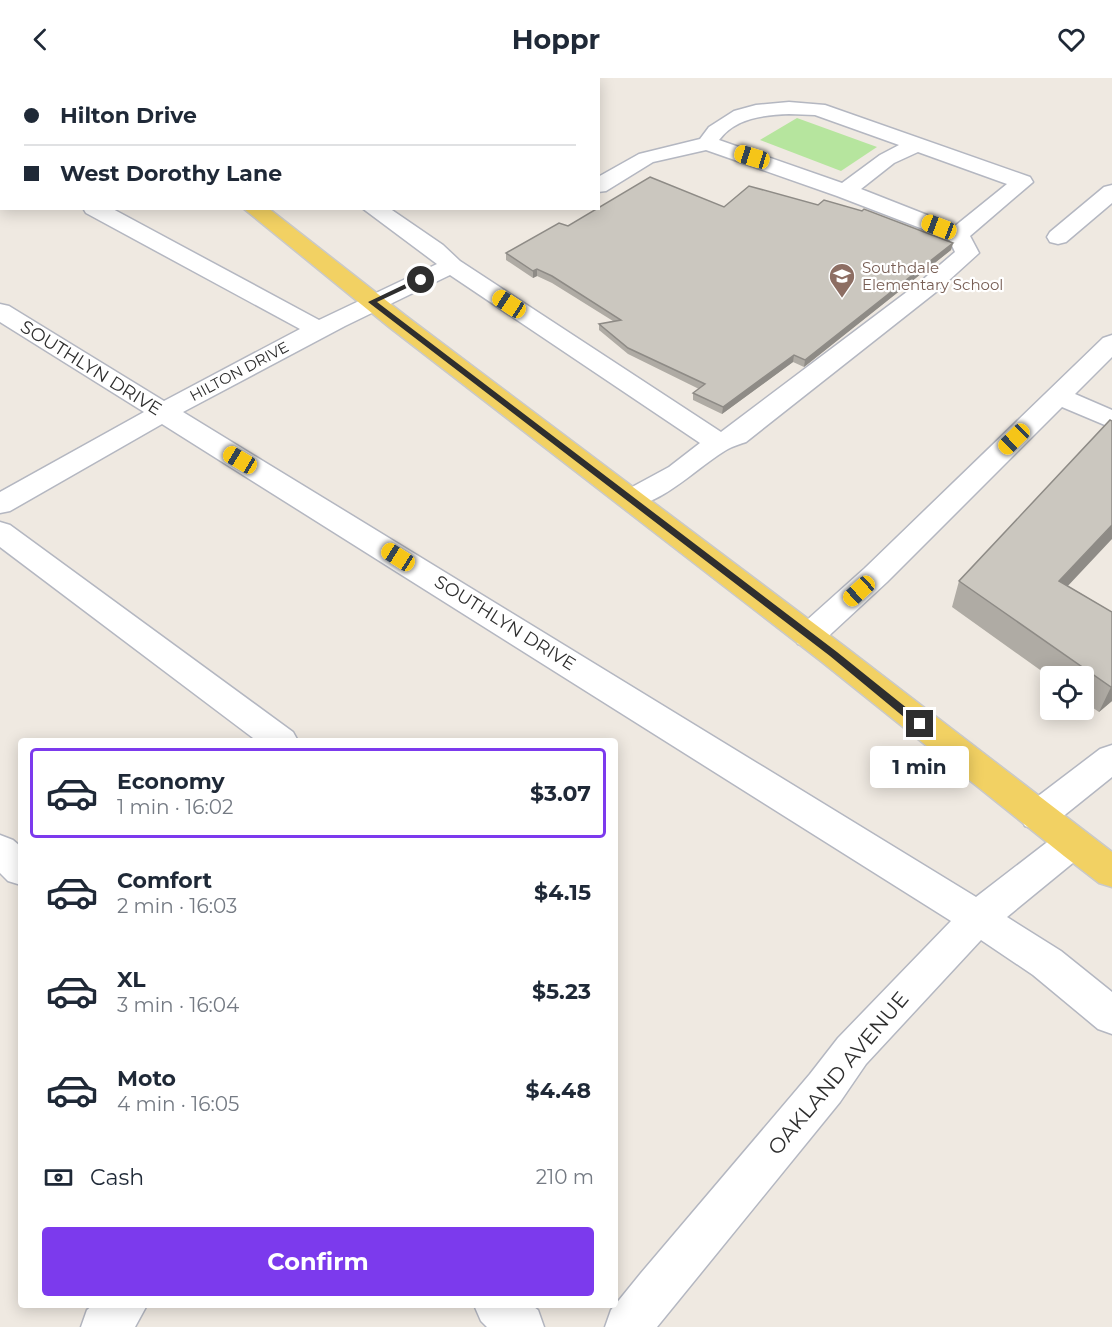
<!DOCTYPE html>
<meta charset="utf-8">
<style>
:root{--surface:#fff;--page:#f2f2f3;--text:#1f2937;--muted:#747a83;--line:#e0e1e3;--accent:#7c3aed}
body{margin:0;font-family:Montserrat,sans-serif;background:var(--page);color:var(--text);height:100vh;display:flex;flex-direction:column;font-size:22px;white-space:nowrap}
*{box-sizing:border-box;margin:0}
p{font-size:20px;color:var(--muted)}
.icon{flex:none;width:33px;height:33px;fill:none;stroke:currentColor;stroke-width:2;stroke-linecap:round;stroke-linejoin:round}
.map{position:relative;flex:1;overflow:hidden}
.sheet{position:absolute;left:18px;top:660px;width:600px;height:570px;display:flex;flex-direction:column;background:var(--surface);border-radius:6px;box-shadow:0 3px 15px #0003}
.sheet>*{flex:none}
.guide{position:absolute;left:0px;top:0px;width:600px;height:132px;box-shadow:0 3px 15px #0003;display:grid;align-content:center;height:132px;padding:0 24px;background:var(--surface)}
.buttons{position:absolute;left:1040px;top:588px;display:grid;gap:12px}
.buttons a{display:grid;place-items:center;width:54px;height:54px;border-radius:6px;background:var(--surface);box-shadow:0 3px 15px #0003;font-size:30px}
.end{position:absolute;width:27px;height:27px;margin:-14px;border:8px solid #2e2e2e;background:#fff;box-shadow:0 0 0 3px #fff}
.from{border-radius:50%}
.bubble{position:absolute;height:42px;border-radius:6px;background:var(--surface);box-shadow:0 3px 15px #0003;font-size:20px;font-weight:700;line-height:42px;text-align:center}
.car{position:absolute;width:18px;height:36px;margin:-18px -9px;border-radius:8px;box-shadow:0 0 4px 2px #0007;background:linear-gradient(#f5c518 24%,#345 0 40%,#f5c518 0 76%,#345 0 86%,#f5c518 0)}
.guide b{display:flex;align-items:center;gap:21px;height:57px;font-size:22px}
.guide b+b{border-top:2px solid var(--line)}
.guide i{width:15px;height:15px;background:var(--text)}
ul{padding:10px 0 0;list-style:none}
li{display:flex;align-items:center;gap:18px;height:90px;margin:0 12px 9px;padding:0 12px;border:3px solid transparent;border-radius:6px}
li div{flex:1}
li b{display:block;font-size:22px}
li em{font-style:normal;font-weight:700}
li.selected{border-color:var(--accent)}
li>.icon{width:54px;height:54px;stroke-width:1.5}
.pay{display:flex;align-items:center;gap:15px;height:66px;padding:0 24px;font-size:22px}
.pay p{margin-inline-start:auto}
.primary-button{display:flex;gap:12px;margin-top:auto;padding:12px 24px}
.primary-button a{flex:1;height:69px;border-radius:6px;background:var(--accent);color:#fff;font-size:24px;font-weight:700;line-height:69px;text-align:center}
header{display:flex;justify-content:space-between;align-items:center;height:78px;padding:0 24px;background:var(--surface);font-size:27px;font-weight:700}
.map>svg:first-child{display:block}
</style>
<header><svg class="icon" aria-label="back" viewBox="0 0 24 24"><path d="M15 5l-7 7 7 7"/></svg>Hoppr<svg class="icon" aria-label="heart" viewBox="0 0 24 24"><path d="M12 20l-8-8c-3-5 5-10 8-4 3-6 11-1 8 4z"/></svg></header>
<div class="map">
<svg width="1112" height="1249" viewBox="0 0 1112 1249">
<rect width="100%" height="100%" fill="#efe9e1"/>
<path fill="#b6e59e" d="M797,40L877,69L841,93L760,62Z"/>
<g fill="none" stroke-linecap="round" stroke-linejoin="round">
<g stroke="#b4b7c1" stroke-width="3">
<path id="minor" d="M204,0H225L203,2Z
M789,24L825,27L1030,99L1033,104L970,158L979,175L936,214L746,364C740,366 733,368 728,371C700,386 654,436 621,427L617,421L621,415L669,389L700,365L450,197L345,248L183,334L976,819L1059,755L1072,750L1085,755L1090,765L1085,775L1007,839L1061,873L1112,914V956L1098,951L1033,897L981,862L866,986L840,1024L657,1249H605L611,1232L641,1195L810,996L838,960L951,843L162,346L10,433L0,435V414L144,334L0,244V226L9,228L164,323L300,251L86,135L83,130H111L319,242L437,186L362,130H389L443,167L460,183L721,354L920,204L955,174L949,161L837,118L706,72L653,84L606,113L598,114V99L639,76L700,61L709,49L734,33L756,27ZM789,36L815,37L899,67L880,77L842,105L719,62C735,40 764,37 789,36ZM918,74L1007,106L955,148L861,111L894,85Z
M0,38H2L0,51Z
M0,74H2V87H0Z
M1112,107V125L1066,164L1058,166L1050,164L1047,159L1050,154L1104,109Z
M1112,257V279L1075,316L1112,332V350L1062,329L887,504L820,566L809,569L798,566L793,558L798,550L865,490L1103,260Z
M0,444L10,447L293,654L298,663H257L0,469Z
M1112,667V699L1051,748L1038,752L1025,748L1020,738L1025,728L1100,671Z
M0,757L13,762L21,769V807L8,803L0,795Z
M93,1227H147L135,1249H81L87,1232Z
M474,1227H531L538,1232L544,1249H487L481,1243Z"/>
</g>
<g stroke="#c9c9c9" stroke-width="3">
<path id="major" d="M76,0H96L97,2H77Z
M243,130H268L406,238L844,568L1112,774V809L1099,805L1064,778L822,584L389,249Z"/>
</g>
<use href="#minor" fill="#fff" fill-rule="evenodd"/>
<use href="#major" fill="#f2d163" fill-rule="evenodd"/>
</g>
<path fill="#afaba4" d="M283,0H417L419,2H283Z
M724,129L953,165L951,172L804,289L793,284L722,336L693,322V315L699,311L628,276L599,252V246L613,243L552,205L537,198L533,200L506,182V175L568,148Z
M959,503L1068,508L1112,534V623L1099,634L1083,623V598L1050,599L952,529Z"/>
<path fill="#8e8b86" d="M953,165L951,172L804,289L805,282Z
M537,191V198L533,200V193Z
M794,277L793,284L722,336L723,329Z
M1112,447V461L1049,528L1059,503Z
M1112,608V623L1099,634L1111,609Z"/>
<path fill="#cbc7bf" stroke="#8e8b86" stroke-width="1.5" d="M297,0H417L419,2H299Z
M650,99L724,129L749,108L818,127L824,122L862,133L864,131L953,165L805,282L794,277L723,329L693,315L705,306L628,270L599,246L621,242L552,198L537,191L533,193L506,175L559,145L568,148Z
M1110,342L1112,343V447L1059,503L1112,534V608L1111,609L959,503Z"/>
<path fill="#2e2e2e" d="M418,200L424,202L377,224L837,574L923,643V649H916L830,578L368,224Z"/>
<defs>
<g id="school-pin" transform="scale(1.35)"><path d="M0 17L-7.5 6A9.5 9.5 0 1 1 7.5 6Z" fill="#8d6e63" stroke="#fff"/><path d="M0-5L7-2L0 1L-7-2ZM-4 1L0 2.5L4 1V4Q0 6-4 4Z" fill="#fff"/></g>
</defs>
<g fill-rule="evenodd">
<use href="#school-pin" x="842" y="198"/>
</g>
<g text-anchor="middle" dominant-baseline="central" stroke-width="4.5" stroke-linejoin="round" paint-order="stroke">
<g font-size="15" fill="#785e54" stroke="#fff" text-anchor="start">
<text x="862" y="189">Southdale<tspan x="862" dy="17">Elementary School</tspan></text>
</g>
<g font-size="15" fill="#2e2e2e" stroke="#fff">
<text transform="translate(239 293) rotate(-28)">HILTON DRIVE</text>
</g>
<g font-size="18" fill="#2e2e2e" stroke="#fff">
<text transform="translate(91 290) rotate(32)">SOUTHLYN DRIVE</text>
<text transform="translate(505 545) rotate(32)">SOUTHLYN DRIVE</text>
</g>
<g font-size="21" fill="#2e2e2e" stroke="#fff">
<text transform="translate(838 995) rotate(-50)">OAKLAND AVENUE</text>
</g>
</g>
</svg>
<div class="buttons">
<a><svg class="icon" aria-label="locate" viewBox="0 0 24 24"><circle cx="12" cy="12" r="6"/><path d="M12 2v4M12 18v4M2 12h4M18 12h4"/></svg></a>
</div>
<i class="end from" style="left:421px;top:202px"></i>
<i class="end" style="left:920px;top:646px"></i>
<div class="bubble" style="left:870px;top:668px;width:99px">1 min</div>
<i class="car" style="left:752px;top:79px;rotate:287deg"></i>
<i class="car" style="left:939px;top:149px;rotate:291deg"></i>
<i class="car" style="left:509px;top:226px;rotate:303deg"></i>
<i class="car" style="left:1014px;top:361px;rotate:226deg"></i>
<i class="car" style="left:240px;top:382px;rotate:301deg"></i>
<i class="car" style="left:398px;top:479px;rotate:302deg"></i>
<i class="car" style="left:859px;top:513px;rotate:228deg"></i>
<div class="guide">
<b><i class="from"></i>Hilton Drive</b>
<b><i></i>West Dorothy Lane</b>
</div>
<section class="sheet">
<ul>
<li class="selected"><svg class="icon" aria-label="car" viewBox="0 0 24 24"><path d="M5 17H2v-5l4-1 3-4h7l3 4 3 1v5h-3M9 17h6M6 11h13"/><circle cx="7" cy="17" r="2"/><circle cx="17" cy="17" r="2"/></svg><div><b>Economy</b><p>1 min · 16:02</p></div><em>$3.07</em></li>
<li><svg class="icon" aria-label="car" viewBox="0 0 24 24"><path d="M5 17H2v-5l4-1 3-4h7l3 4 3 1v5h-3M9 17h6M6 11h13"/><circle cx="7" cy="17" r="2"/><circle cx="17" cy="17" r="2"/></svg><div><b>Comfort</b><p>2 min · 16:03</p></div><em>$4.15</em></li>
<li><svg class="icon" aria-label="car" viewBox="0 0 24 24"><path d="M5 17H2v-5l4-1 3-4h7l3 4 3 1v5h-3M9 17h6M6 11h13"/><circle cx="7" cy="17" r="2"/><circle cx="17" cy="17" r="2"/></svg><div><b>XL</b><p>3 min · 16:04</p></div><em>$5.23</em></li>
<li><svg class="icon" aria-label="car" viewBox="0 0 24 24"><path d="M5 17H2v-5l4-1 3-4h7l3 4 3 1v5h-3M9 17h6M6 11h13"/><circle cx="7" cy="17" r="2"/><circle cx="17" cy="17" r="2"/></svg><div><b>Moto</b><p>4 min · 16:05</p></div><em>$4.48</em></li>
</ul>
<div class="pay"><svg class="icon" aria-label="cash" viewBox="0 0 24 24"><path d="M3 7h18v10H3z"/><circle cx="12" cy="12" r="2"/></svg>Cash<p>210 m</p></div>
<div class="primary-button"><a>Confirm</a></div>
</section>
</div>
